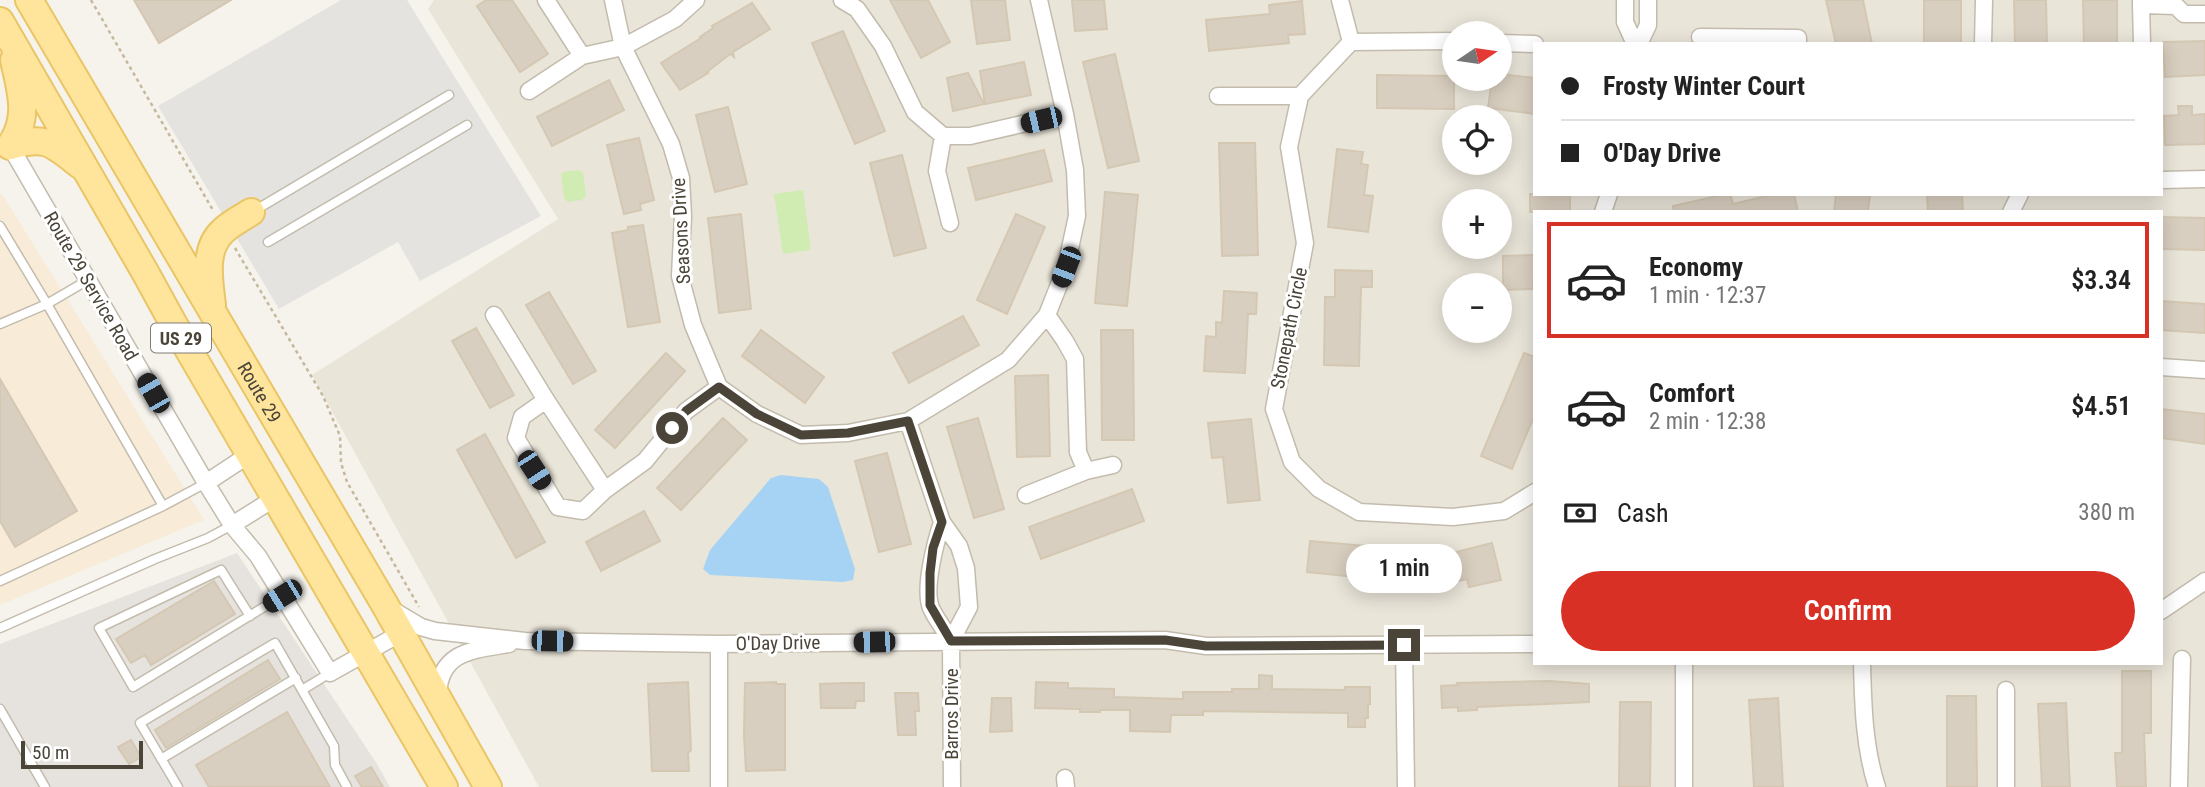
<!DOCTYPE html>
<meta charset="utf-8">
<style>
:root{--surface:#fff;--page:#f6f6f6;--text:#222;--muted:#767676;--line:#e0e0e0;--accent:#d93025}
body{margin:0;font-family:"Roboto Condensed",sans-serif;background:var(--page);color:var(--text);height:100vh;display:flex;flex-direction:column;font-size:26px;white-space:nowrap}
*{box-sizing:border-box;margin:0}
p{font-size:23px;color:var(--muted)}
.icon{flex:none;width:38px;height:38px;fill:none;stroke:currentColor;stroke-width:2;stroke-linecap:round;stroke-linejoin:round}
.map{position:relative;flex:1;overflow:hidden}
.drawer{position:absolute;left:1533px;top:210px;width:630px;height:455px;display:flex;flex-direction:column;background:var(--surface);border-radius:0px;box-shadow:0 4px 18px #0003}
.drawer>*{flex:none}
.guide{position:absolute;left:1533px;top:42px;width:630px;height:154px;border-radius:0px;box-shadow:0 4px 18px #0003;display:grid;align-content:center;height:154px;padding:0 28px;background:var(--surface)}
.needle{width:46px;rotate:77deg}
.tools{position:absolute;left:1442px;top:21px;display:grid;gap:14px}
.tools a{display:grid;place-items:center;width:70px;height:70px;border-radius:50%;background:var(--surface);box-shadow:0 4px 18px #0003;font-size:35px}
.scale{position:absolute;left:21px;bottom:18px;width:122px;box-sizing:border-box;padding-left:7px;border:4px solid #4b4438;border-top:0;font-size:19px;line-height:24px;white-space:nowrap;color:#4b4438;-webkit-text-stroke:5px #fff;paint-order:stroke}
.end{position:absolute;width:32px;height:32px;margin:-16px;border:9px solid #4b4438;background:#fff;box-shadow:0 0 0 4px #fff}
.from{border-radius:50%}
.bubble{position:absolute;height:49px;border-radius:24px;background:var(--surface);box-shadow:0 4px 18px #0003;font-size:23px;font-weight:600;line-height:49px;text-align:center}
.car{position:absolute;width:21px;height:42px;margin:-21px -10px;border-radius:9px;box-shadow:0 0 5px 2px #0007;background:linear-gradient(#222 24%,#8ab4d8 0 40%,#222 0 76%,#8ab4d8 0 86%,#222 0)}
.guide b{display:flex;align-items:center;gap:24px;height:66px;font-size:26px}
.guide b+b{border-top:2px solid var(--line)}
.guide i{width:18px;height:18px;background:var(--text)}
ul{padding:12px 0 0;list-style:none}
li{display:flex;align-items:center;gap:21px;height:116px;margin:0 14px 10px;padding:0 14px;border:4px solid transparent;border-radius:0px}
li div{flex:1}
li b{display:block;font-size:26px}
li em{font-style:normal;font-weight:600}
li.current{border-color:var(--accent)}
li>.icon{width:63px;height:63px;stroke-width:1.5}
.pay{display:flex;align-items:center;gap:18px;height:77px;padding:0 28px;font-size:26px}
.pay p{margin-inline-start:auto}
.cta{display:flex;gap:14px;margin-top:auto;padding:14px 28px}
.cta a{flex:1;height:80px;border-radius:42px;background:var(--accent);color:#fff;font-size:28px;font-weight:600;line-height:80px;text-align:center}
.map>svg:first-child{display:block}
</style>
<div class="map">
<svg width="2205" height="787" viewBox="0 0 2205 787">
<rect width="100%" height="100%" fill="#f6f3ec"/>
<path fill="#eae5d9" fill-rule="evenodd" d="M434,0H2205V787H539L312,375L558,219L428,9ZM1454,33H1500V79H1454ZM1535,44H2161V194H1535ZM1454,117H1500V163H1454ZM1454,201H1500V247H1454ZM1535,212H2161V663H1535ZM1454,285H1500V331H1454Z"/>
<path fill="#f8ebd7" d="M2,194L204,520L0,605V195Z"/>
<path fill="#e6e2dd" d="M237,553L377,764L390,787H0V644Z"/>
<path fill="#d1ecb3" d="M579,170L583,173L586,196L582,200L568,202L564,198L561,175L563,172Z
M803,190L811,250L783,254L774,194Z"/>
<path fill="#e5e3e0" d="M341,0H407L541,216L420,281L398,242L279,309L158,106Z"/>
<path fill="#a6d3f4" d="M781,475L819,479L828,487L855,569L853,580L843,582L710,575L703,569L710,550L771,478Z"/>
<path fill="#d9cfc0" stroke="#d4c8b3" stroke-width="2" d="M134,0H231L159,43Z
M486,0H512L548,54L520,72L477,6Z
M890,0H928L950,42L921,58Z
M971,0H1005L1010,40L977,44Z
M1072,0H1104L1107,29L1075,31Z
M1826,0H1863L1872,44H1836Z
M1924,0H1961V44H1924Z
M2014,0H2046L2047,44H2015Z
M2083,0H2117V44H2084Z
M1302,1L1305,34L1288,35L1289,43L1209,51L1206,20L1270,14L1269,5Z
M752,3L770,29L733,52L734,57L730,54L707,72L708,73L680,90L661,63L701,38L700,37L713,28L712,26Z
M843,31L885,131L855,144L812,43Z
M2205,41V75L2165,77L2163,42Z
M1115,54L1139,161L1108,168L1083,62Z
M1024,62L1031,95L985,104L980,71Z
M968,73L984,104L953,111L947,78Z
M1500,74L1535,78V114L1488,108L1492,79H1500Z
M1377,75L1454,76V109L1377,108Z
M609,80L624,110L552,146L537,117Z
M2178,106H2192V115L2205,114V144L2165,145L2164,116L2179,115Z
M728,107L747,184L715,192L696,115Z
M639,138L654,200L640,204L641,210L624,214L607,145Z
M1219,143H1255L1258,255L1222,256Z
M1337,149L1363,152L1361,164L1368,165L1364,195L1373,196L1368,232L1328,227Z
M1044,150L1052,181L976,200L968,168Z
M902,155L926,248L894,256L870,163Z
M1105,192L1138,195L1127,306L1095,303Z
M1530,194H1570V212H1530Z
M1726,194H1730L1733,204L1775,194H1794L1798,212H1674L1673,206Z
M1836,194H1870L1868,212H1834Z
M1927,194H1962L1963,212H1928Z
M741,214L751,309L719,313L708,218Z
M1016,214L1045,227L1007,314L977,300Z
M2161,217L2205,218V250L2161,249Z
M643,225L660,322L628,327L612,233L628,230V227Z
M1535,255L1533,289L1503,290V256Z
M1335,270L1372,271V287H1361L1359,366L1324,365L1325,297H1335Z
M1224,291L1257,293L1256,314H1248L1245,373L1204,371L1206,336L1216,337V322L1222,323Z
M549,292L596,371L573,384L526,305Z
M2161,301L2205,304V333L2161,330Z
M963,316L979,345L909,383L893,353Z
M476,328L514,395L490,408L452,341Z
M761,330L824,377L805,403L742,356Z
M1101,330H1133L1134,440H1102Z
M666,353L685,371L615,448L595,430Z
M1524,353L1535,357V414L1512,469L1481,456Z
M1048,375L1050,456L1017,457L1015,376Z
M0,379L77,511L15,547L0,521Z
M2161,409L2205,414V444L2161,438Z
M723,418L747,440L681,510L657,488Z
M978,418L1004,509L974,518L947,427Z
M1251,419L1260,500L1228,503L1223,457L1212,458L1208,423Z
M485,434L545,542L516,558L457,450Z
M887,453L911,544L879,552L855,461Z
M1132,489L1144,521L1041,559L1029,527Z
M644,511L660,541L601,571L586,542Z
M1310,541L1388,548L1385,580L1307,572Z
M1492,543L1501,580L1469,587L1467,579L1422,590L1416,562Z
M214,581L235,614L151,665L145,655L131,663L116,639Z
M268,660L280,679L166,748L155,730Z
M2122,671H2151V733H2144L2146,787H2117L2115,753H2122Z
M1259,675L1272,676V689L1345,690V687H1370V704H1368V718H1365V727H1348V713L1203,711V715H1171L1170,732L1130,731V710H1100V712H1080V709L1035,708L1036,682L1068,683V688L1114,689V697L1183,699V692H1232V689H1259Z
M1550,681L1589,684V702L1477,707V710L1458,711V707L1442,708L1441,686L1458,685L1457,683Z
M688,682L691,750L688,753L689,771H652L648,684Z
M776,682V684H785V770L746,771L744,735L745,683Z
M847,683H864V701H856L855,708H821L820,684Z
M895,693H918L919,711H915L916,735H898Z
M1947,696H1976L1977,787H1947Z
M992,698H1011L1012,731L990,732Z
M1778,698L1783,787H1754L1749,700Z
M1620,702H1651L1650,787H1619Z
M2066,703L2070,787H2042L2038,704Z
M287,712L330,787H209L196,765Z
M131,740L141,757L129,764L118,747Z
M371,767L383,787H362L355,776Z"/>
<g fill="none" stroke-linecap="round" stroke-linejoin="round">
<g stroke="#c3bcad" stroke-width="11">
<path id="service" d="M254,211L449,95
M0,226L47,304L0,324
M268,242L467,125
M88,280L47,304L163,506L206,483
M0,581L163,506
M250,616L221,570L99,628L133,687L282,596
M0,628L155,559L208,538L232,525
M302,690L330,673
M0,709L45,787
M161,759L296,678
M178,787L140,723L275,643L334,746L335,765L347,787"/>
</g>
<g stroke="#c3bcad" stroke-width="19">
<path id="minor" d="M546,0L582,56L623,47L675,19L696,0
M613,0L623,47L671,144L681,178L683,216L680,276L693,325L719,387L757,414L801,435L848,433L908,421L1008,360L1047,315L1066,267L1077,216L1075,170L1065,114L1039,0
M842,0L857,9L883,46L915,112L943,136H970L1065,114
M1340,0L1351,42
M1625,0V22L1635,44
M2141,0V5L2176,6L2184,14H2205
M2141,5L2142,44
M1700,37L1798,38V44
M1454,41L1351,42L1300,96L1289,147L1305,243L1274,409L1292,462L1319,489L1359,512L1453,517L1504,511L1535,492
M1500,43L1535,44
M1639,44L1648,25V0
M1983,44L1984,0
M529,91L582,56
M1218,96H1300
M943,136L937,171L950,223
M10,146L206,483L232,525L258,556L330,673L401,633
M2161,180L2205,179
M1603,212L1609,194
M2011,212L2020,194
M494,315L546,400L605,490L583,511L558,507L516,438L522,417L546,400
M1047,315L1065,341L1075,359L1078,452L1086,471
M2161,367L2205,370
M908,421L942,522L959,546L966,568L969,607L951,641L952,787
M206,483L250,454
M605,490L645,461L686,411L719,387
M1026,495L1086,471L1113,465
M942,522C936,541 923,588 931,608C936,619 945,630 951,641
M232,525L275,498
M389,608L421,627L435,631L525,641L719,644L1165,640L1206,646L1535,644
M2161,611L2205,581
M719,644V787
M1404,645L1406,787
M1684,663V787
M1862,663C1863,705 1864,747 1877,787
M438,696C439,651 473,650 509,644
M1065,778L1066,787
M2006,787V690
M2179,787L2182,659"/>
</g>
<g stroke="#eac566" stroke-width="30">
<g id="primary">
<path id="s1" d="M29,0L385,605L488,787"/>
<path d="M0,21L145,272L173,323L444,787"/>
<path d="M10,146C30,118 21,92 14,60"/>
<path d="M10,146C46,135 52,143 80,165"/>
<path d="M212,305C209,280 203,249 223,231C231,223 242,218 251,212"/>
</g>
</g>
<path stroke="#c5b89e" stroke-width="2.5" stroke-dasharray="3.5 3.5" stroke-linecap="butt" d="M91,0L214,212
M235,248L323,396L340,436L341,463L347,482L419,607"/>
<use href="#service" stroke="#fff" stroke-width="8"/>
<use href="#minor" stroke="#fff" stroke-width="16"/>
<use href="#primary" stroke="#ffe59c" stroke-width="26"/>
</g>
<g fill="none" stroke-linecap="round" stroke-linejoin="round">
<path stroke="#4b4438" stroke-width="9" d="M672,428L686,411L719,387L757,414L801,435L848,433L908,421L942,522L933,548L930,573V605L951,641L1165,640L1206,646L1404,645"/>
</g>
<g text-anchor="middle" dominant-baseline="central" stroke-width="6" stroke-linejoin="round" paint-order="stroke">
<rect fill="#fff" stroke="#817c74" stroke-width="2" x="151" y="323.5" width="60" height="29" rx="5"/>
<g font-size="18" font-weight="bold" fill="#4b4438">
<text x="181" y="338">US 29</text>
</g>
<g font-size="19" fill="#4b4438" stroke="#fff">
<text transform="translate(681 231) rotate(-93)">Seasons Drive</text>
<text transform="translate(91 286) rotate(60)">Route 29 Service Road</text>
<text transform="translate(1289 328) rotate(-79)">Stonepath Circle</text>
<text stroke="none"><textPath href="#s1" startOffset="455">Route 29</textPath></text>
<text transform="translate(778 643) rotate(-1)">O'Day Drive</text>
<text transform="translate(951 714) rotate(-90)">Barros Drive</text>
</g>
</g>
</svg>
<div class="tools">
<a><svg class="needle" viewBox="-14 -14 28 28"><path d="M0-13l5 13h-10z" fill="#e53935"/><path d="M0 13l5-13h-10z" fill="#767676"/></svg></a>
<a><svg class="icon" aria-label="locate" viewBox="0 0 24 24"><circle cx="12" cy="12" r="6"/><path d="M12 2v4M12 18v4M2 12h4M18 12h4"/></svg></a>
<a>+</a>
<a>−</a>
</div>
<div class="scale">50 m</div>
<i class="end from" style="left:672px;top:428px"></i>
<i class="end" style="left:1404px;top:645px"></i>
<div class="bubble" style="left:1346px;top:544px;width:116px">1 min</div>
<i class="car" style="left:1041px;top:120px;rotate:257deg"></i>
<i class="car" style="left:1066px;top:267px;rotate:201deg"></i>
<i class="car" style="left:153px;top:393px;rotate:330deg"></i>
<i class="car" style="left:534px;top:470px;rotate:147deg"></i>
<i class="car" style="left:282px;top:596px;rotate:238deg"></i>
<i class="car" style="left:552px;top:641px;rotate:91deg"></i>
<i class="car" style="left:874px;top:642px;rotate:269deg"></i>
<div class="guide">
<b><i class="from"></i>Frosty Winter Court</b>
<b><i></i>O'Day Drive</b>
</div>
<section class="drawer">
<ul>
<li class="current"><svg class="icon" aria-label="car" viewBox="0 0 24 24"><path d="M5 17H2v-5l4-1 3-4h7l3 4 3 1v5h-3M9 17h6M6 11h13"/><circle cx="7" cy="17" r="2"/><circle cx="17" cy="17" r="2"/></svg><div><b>Economy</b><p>1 min · 12:37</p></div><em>$3.34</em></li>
<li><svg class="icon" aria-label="car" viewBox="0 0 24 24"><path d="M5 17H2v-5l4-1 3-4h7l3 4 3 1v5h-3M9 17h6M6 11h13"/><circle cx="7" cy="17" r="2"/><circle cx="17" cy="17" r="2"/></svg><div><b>Comfort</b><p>2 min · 12:38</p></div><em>$4.51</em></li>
</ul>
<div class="pay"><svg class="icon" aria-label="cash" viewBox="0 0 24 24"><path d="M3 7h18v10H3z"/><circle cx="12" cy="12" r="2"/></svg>Cash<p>380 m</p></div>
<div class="cta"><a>Confirm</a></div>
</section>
</div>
